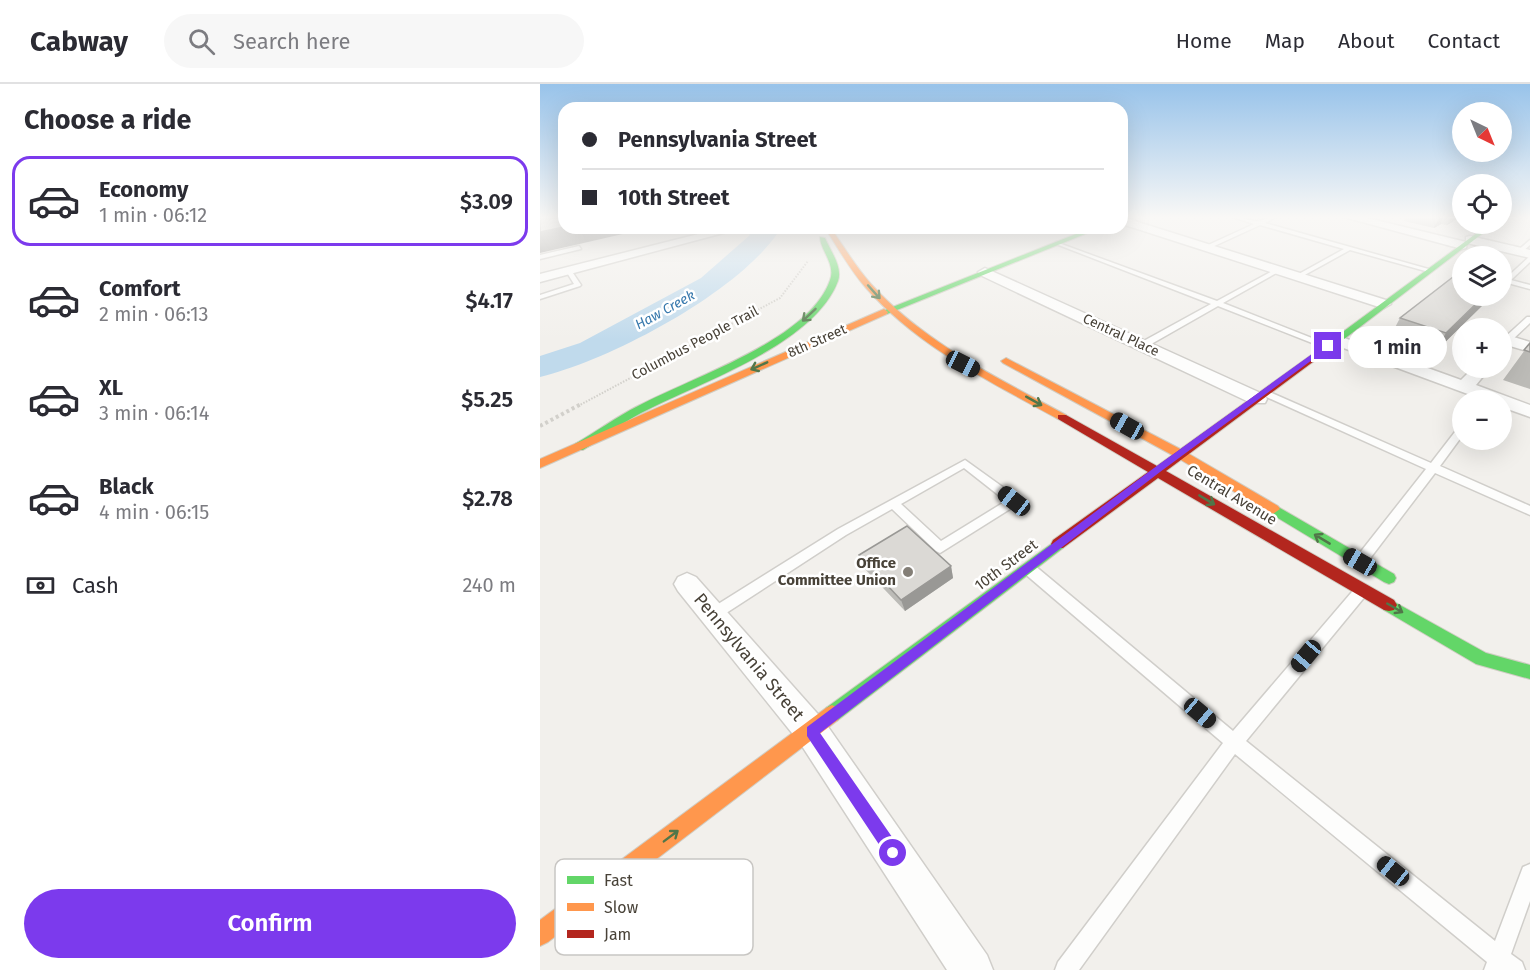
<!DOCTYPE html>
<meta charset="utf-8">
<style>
:root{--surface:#fff;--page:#f7f7f7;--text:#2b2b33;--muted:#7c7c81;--line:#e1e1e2;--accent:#7c3aed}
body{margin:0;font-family:"Fira Sans",sans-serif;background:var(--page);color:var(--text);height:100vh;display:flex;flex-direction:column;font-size:22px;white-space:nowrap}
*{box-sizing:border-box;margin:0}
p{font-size:20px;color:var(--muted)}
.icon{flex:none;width:33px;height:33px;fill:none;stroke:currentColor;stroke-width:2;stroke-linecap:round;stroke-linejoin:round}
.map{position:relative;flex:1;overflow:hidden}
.details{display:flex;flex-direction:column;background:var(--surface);width:540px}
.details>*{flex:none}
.hud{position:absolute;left:18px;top:18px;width:570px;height:132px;border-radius:18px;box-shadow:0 6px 24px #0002;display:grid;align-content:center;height:132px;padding:0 24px;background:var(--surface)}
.needle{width:39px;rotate:137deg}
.controls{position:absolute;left:912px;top:18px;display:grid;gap:12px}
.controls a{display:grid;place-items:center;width:60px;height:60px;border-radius:50%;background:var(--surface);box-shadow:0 6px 24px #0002;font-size:30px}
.end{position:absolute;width:27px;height:27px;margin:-14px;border:8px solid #7c3aed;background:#fff;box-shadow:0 0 0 3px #fff}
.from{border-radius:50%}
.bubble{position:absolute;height:42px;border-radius:21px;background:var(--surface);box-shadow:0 6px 24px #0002;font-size:20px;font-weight:600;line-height:42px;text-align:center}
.car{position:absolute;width:18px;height:36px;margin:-18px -9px;border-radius:8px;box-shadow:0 0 4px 2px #0007;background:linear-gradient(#222 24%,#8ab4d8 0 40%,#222 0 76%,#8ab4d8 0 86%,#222 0)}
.hud b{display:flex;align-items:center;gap:21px;height:57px;font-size:22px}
.hud b+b{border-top:2px solid var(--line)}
.hud i{width:15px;height:15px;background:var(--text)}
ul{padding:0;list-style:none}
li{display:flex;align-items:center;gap:18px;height:90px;margin:0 12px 9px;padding:0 12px;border:3px solid transparent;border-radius:18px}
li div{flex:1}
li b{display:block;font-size:22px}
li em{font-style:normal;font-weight:600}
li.active{border-color:var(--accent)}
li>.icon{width:54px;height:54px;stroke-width:1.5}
h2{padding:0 24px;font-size:27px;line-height:72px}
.pay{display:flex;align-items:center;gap:15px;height:66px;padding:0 24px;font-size:22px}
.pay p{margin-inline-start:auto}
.action{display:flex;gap:12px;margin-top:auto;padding:12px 24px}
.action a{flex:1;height:69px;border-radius:36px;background:var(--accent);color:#fff;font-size:24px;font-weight:600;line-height:69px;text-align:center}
header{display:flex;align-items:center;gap:36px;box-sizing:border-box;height:84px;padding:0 30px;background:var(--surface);border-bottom:2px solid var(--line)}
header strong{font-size:28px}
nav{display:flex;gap:33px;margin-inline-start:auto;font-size:21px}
.search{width:420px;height:54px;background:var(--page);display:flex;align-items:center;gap:15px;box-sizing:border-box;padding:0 21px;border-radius:33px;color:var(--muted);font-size:22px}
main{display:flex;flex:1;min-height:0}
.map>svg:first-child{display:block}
</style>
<header>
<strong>Cabway</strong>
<div class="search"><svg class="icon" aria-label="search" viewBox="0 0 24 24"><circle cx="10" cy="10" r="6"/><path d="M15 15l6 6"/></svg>Search here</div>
<nav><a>Home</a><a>Map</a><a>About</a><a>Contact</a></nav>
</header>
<main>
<section class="details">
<h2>Choose a ride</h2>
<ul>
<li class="active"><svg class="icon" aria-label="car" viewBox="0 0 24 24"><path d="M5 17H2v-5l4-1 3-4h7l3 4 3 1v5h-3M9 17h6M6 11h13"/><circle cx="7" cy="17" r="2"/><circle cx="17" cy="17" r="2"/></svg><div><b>Economy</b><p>1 min · 06:12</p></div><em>$3.09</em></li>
<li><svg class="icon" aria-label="car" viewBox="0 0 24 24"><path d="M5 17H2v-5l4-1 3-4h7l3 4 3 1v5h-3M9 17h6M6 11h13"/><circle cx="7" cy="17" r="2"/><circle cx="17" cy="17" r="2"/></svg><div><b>Comfort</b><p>2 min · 06:13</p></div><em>$4.17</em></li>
<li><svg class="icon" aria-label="car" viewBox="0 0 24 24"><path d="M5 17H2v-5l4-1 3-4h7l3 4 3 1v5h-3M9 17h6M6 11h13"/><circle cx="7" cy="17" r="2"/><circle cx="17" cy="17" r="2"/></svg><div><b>XL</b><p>3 min · 06:14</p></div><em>$5.25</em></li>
<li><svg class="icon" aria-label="car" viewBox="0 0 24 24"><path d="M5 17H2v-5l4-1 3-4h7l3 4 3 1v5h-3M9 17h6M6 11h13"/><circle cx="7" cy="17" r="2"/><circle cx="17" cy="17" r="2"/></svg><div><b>Black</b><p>4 min · 06:15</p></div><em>$2.78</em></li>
</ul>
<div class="pay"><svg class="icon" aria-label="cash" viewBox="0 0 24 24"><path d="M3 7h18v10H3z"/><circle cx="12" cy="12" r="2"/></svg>Cash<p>240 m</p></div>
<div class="action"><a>Confirm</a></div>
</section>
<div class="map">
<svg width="990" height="886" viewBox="0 0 990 886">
<rect width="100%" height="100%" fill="#f2f0ec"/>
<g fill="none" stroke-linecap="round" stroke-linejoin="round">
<path fill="#c0daec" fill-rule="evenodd" d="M203,144H232L237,150C195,210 70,276 0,293V272L40,259L161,194L210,151Z"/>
<g stroke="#d0ceca" stroke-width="3">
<path id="lane" d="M690,132C700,132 708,137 717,137C724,137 730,132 738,132L725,139L892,186L889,188L810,166L761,193H757V191L804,165L720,141L670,164H666V162L714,140Z
M990,156V161L981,169H977V167Z
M516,158L677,217L736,185H740V187L683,219L792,262L785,264L678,222L606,263H600V259L671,220L516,160Z
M39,162L41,165L0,175V171Z
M990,172V178L971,196L990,201V205L964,198V196Z
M27,186H31L41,201L40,202L0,215V211L34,200L26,187Z
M987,233H990V239L970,258H964V254Z
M725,306L891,379L918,344L922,343V352L900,382L990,422V431L895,389L825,481H815L814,478L815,475L886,385L722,311L720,309Z
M425,376L478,414L480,417L478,420L400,469L396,467L352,425L306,451L177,535L172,537L167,535L165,531L167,527L298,445ZM424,384L466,417L401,457L361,420Z
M489,480L494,481L693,647L817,502L822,501L827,502L829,506L827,510L706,657L955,857L983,783L990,780V817L971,870L982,878L985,886H944L947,878L695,670L539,886H515L518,878L683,659L484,489L483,485L484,481Z"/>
</g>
<g stroke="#d0ceca" stroke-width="3">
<path id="street" d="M800,132H819L926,158V153L930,152L990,166V174L927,159L926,164L922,165Z
M582,133L849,217L851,220L844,224L839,223L582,140Z
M182,144H202L0,198V190Z
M445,184L725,311L727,315L725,319H711L440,191L438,188Z
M796,251L921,296L933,284H950L936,301L990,321V333L962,323V316H944L790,259L788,256Z
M967,251L990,258V268L970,262L962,267V253Z
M147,489L156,493L284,637L447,871L453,886H407L260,659L138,507L134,500L138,493Z"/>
</g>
<g stroke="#d0cdc3" stroke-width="2">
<path id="fast" d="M949,140H955L787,268H781V264Z
M551,144H560L347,230L340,228Z
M280,153L285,154C290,166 303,183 298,197C275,259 164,297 109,325C86,336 65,352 43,366H35L33,363L35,360C56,348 76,333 98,322C150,294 270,256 290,196C296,180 280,166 280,153Z
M733,420L854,490L856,494L854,498L849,500L844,498L728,428L726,425Z
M518,455L523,456L525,460L523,464L298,636L292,639L286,636L283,630L286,624Z
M849,515L946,569L990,581V595L936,580L844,526L841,521L844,516Z"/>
</g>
<g stroke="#d0cdc3" stroke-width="2">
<path id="slow" d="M582,132H591L582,136Z
M285,144H291C304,163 316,183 331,200C384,259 458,294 526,331V335H518C451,298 378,263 326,204C310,186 298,164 285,144Z
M344,225L348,228L347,230L0,384V375Z
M466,274L644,367L738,422L740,425L733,430L728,428L636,373L463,279L461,277Z
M292,621L298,624L301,630L298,636L8,858L0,862V836L286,624Z"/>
</g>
<g stroke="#d0cdc3" stroke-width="2">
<path id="jam" d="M781,264L789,266L626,387L854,516L857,521L854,526L849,527L844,526L618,394L523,464H513L511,460L513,456L608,388L518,335V331H526L617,382Z"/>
</g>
<path stroke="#d2d0cb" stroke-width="2" stroke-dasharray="1.5 1.5" stroke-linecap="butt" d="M38,322L240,214L268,177"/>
<path stroke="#d2d0cb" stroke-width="4" stroke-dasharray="3 3" stroke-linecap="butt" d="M0,342L41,320"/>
<use href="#lane" fill="#fdfdfc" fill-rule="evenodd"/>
<use href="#street" fill="#fdfdfc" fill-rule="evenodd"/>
<use href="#fast" fill="#63d668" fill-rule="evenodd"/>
<use href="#slow" fill="#ff974d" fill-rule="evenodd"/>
<use href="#jam" fill="#b3261e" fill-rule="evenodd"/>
</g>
<path fill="#bcbbb7" d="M866,132H922L907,141L901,140L894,144L864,137Z
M948,216L893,270L849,255L860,234Z
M990,259V305L963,296Z
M319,471L411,482L413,494L365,527L323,483Z"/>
<path fill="#999895" d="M900,132H904L901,140L894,144Z
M912,132H922L907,141Z
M24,143V144H109L0,169V148Z
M944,212H950L948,216L893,270L906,249Z
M411,482L413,494L365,527L361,516Z"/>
<path fill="#dbd9d5" stroke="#999895" stroke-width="1.5" d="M0,132H24V143L0,148Z
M922,186V212H944L906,249L860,234Z
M990,259V268L984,266Z
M367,442L411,482L361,516L319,471Z"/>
<defs><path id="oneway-shaft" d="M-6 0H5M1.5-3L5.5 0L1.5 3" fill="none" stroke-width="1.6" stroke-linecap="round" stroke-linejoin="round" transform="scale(1.5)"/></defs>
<g stroke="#517649">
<use href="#oneway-shaft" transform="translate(334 208) rotate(48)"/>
<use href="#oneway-shaft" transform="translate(269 231) rotate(137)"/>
<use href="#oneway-shaft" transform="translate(219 282) rotate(156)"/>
<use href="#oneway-shaft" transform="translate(494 317) rotate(29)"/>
<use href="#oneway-shaft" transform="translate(667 416) rotate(31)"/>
<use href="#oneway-shaft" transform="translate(782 455) rotate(-149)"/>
<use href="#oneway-shaft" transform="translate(855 524) rotate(30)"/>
<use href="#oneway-shaft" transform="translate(131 752) rotate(-37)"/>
</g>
<linearGradient id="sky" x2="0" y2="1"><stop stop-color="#98c3ea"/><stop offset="0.52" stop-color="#f9f8f6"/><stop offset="1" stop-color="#f9f8f6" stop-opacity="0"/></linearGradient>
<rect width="990" height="256" fill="url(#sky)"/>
<path fill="#7c3aed" d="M786,260L791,262L620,388L280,649L359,763L361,769L359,774L353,776L348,774L267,652V643L614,384Z"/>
<circle fill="#847f77" stroke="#fff" stroke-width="2" cx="368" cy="488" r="6"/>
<g text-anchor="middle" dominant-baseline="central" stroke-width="5" stroke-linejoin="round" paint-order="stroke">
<g font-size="14" font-style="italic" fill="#3879ad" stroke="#fff">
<text transform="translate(125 226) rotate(-29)">Haw Creek</text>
</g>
<g font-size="14" fill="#484238" stroke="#fff">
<text transform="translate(581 251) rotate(25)">Central Place</text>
<text transform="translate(277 257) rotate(-24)">8th Street</text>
<text transform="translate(155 259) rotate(-28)">Columbus People Trail</text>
</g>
<g font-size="15" fill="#484238" stroke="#fff">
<text transform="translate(692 411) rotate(31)">Central Avenue</text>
<text transform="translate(466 481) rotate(-37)">10th Street</text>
</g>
<g font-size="15" font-weight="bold" fill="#484238" stroke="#fff" text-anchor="end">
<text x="356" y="479">Office<tspan x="356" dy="17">Committee Union</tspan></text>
</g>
<g font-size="18" fill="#484238" stroke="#fff">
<text transform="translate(209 573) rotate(50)">Pennsylvania Street</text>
</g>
</g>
<rect x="15" y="775" width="198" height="96" rx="9" fill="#fff" stroke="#c8c6c3" stroke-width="1.5"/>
<rect x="27" y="792" width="27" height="8" fill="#63d668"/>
<rect x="27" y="819" width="27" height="8" fill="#ff974d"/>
<rect x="27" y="846" width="27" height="8" fill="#b3261e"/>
<g font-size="16" fill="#484238">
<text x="64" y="802">Fast</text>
<text x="64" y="829">Slow</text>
<text x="64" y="856">Jam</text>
</g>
</svg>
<div class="controls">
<a><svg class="needle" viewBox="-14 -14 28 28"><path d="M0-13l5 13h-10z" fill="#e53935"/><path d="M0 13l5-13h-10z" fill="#7c7c81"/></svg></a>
<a><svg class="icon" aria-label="locate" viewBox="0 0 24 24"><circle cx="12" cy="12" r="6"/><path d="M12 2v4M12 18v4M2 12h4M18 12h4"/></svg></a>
<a><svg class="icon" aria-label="layers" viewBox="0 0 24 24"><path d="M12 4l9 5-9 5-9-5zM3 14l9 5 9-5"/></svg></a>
<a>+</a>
<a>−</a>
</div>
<i class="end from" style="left:353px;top:769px"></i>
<i class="end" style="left:788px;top:262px"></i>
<div class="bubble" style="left:808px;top:242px;width:99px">1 min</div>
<i class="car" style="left:423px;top:280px;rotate:117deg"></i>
<i class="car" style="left:587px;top:342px;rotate:299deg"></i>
<i class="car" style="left:474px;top:417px;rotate:308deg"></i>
<i class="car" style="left:820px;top:478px;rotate:300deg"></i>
<i class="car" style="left:766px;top:572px;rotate:220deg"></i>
<i class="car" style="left:660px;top:629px;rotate:130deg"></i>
<i class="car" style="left:853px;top:787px;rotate:309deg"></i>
<div class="hud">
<b><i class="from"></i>Pennsylvania Street</b>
<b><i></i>10th Street</b>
</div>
</div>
</main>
